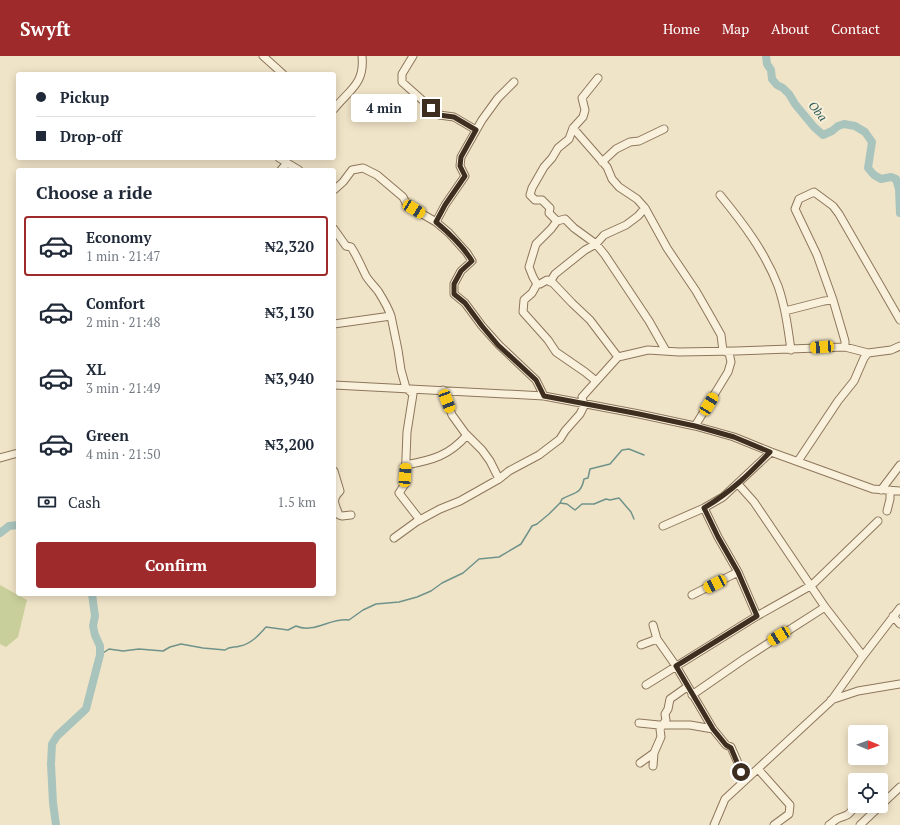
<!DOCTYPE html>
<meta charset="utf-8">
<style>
:root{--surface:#fff;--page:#f2f2f3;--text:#1f2937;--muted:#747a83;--line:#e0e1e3;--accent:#9e2a2b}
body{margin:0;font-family:"PT Serif",serif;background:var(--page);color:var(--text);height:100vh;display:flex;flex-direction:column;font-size:15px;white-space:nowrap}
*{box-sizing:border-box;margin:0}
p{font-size:13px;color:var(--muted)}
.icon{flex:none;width:22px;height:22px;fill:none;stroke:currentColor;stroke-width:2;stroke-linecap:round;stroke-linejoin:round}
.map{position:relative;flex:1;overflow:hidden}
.panel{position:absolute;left:16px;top:112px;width:320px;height:428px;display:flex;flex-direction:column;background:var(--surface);border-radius:4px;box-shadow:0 2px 10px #0003}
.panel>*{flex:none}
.top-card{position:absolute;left:16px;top:16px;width:320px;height:88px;border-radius:4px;box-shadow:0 2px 10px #0003;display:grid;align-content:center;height:88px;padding:0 20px;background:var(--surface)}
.needle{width:26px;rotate:91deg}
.buttons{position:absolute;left:848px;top:669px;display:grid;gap:8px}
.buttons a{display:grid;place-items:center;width:40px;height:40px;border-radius:4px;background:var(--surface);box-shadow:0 2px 10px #0003;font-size:20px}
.end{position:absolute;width:18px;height:18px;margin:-9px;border:5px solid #3d2e20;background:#fff;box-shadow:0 0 0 2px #fff}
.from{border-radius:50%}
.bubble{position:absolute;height:28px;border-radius:4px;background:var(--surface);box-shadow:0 2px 10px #0003;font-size:13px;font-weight:700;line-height:28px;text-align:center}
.car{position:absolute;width:12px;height:24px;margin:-12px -6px;border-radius:5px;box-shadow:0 0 3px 1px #0007;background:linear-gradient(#f5c518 24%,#345 0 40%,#f5c518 0 76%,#345 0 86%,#f5c518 0)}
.top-card b{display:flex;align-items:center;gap:14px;height:38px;font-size:15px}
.top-card b+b{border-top:1px solid var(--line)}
.top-card i{width:10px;height:10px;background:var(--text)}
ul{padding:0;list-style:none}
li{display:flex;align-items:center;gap:12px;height:60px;margin:0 8px 6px;padding:0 12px;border:2px solid transparent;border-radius:4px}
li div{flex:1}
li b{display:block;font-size:15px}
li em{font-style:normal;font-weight:700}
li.selected{border-color:var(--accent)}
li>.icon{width:36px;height:36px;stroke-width:1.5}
h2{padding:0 20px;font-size:18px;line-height:48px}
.pay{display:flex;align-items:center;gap:10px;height:44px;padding:0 20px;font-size:15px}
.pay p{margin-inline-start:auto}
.button{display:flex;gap:8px;margin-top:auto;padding:8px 20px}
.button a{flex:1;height:46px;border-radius:4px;background:var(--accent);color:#fff;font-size:16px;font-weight:700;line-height:46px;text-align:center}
header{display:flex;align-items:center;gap:24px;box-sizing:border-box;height:56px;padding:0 20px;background:var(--accent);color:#fff}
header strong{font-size:19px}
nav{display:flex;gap:22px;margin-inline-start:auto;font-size:14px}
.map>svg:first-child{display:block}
</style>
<header>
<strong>Swyft</strong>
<nav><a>Home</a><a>Map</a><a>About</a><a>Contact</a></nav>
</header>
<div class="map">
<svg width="900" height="769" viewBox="0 0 900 769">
<rect width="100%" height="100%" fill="#f0e4c8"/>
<path fill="#c9cf9b" d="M0,529L27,544L18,581L6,591L0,588Z"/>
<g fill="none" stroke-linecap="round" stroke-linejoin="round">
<path stroke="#6f938a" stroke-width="1.5" d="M560,447L567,448L575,454L582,448H594L606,443L610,444L619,442L631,456L634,463
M100,599L109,593L123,595L139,593L163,595L170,591L181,588L203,592L225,594C230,590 234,592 240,590C251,588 259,579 266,571L288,574L296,570C314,578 331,561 349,564L363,554L376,548L399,546L417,541L431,535L442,527L463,517L479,503L499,501L521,488L532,470L537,468L549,458L560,447L562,443C574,436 581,439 584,423L588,422L590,413L610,408L622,394L629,393L644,399"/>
<path stroke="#a9c4bc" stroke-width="8" d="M766,0L767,8L771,14L772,23L777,29L783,32L789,38L795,48L814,71L823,79L832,75L838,70L844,68L855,70L865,76L872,86L868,112L874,119L881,123L891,121L896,123L899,133L900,157
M0,477L9,470L18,469
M56,769L53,747L51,708L52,688L57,680L86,653L100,599V590L95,579L93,570L95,560L92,538"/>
<g stroke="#8d765c" stroke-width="9">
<path id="minor" d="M263,0L283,18
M413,0L402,18V26L439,59L454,61L476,74
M334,53C349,34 365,28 362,0
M573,72L607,111L612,123L619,131L637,143L645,152L667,192L696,235L712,263L721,279L723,295L729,297L731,306L728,316L695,370
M279,102L299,114
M602,106L616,93L630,86L639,85L664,73
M281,114L287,107
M334,134L343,126L352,114L363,112L377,119L403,141L407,149L436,166L449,177L467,197L472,205L461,215L454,228V238L465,247L482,270L499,289L536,324L544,340
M720,139C743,167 765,196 778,230C785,250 788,272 791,294
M557,165L565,163L574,172L596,188L605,199L649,265L666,295
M436,166L445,149L465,120L460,110L461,101L482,64L498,42L514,26
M334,173L346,190L351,191C357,200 361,210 366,220C369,225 374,230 378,235C383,243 388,251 391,260
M550,226L555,218L585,194L596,188L604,179L626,169L638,160L645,152
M537,228L532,237L524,244L523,256L548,284L556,296L585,316L596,325
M785,255L824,245L833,244
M334,268L391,260L398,294L401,314L406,332L413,338L407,376L405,428L399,437L420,464
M845,291V285L833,244L817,199L795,153L799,143L814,136L833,150L839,158L900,264
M618,301L648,294L679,296L736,295L845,291L868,297L891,294L900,290
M334,329L544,340L639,358L695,370L734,381L771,396L873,433L900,435
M443,334L452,359L465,377L482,394L490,405L499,423
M0,402L18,397
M798,405L838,345L854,325L864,302L868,297
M406,409C432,404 449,400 467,379
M334,415L340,435C331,444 335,448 339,459L342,460L351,459
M738,428L754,446L825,551L863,600
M881,434L900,409
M704,452L718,481L738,516L757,560
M887,455L890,443V434
M663,470L704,452L723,441L771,396
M394,482L416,466L440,453L460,445L499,423L509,415L539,399L560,383L565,375L580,358L584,350L582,341L618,301L590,264L572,247L553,227L547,224L540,228H537L533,221L529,211L536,188L551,173L557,165L549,157L550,152L542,144H535L530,139L532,132L544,111L552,102L558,92L569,83L573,72L583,61L585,54L582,42L598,22
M692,539L738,516
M893,560L900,568
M653,569L657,583L676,610L713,673L726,689L731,691L738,707L744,725
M641,589L657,583
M646,629L757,560L812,529L878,465
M692,639L744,603L825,551
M831,644L858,635L900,628
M639,667L659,669H690L713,673
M640,707L654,697
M653,710L654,697L661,681L660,673L666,664L665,658L668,653L670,643L687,631
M758,713L790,749L789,758L774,769
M881,749L900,731
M714,769L725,743L831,645L863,600L900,552
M829,769C832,767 835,764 837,763C846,759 847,761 854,752
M860,769L880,750"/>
</g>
<use href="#minor" stroke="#faf1dc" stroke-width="7"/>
</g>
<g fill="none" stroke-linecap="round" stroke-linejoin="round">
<path stroke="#3d2e20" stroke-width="5" d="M431,52L439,59L454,61L476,74L461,101L460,110L465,120L445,149L436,166C449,177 463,190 472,205L461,215L454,228V238L465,247L482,270L498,289L536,324L544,340L639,358L695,370L734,381L770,396C749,418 731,436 704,452L718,481L738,516L757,560L676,610L713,673L726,689L731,692L741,716"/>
</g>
<g text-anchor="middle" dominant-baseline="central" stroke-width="4" stroke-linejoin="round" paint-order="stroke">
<g font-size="12" font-style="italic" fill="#2f5d5a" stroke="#f7eed8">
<text transform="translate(818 55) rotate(51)">Oba</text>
</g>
</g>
</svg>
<div class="buttons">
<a><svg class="needle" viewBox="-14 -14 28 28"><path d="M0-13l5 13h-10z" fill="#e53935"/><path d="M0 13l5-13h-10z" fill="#747a83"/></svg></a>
<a><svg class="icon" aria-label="locate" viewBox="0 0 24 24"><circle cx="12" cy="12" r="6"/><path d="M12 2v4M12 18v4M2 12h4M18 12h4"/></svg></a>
</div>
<i class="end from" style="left:741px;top:716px"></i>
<i class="end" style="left:431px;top:52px"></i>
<div class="bubble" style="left:351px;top:38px;width:66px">4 min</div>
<i class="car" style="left:414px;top:153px;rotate:121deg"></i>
<i class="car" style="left:822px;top:291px;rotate:266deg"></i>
<i class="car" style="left:447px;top:345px;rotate:159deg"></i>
<i class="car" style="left:709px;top:348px;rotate:31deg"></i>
<i class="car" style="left:405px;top:419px;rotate:4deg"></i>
<i class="car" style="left:715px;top:528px;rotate:243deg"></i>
<i class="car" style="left:779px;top:580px;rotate:238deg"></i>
<div class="top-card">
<b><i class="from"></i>Pickup</b>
<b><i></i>Drop-off</b>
</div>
<section class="panel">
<h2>Choose a ride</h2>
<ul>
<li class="selected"><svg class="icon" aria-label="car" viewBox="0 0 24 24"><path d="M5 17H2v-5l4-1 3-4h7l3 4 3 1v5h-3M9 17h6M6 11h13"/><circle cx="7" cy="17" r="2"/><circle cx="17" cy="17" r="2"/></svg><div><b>Economy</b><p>1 min · 21:47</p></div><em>₦2,320</em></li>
<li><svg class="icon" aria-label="car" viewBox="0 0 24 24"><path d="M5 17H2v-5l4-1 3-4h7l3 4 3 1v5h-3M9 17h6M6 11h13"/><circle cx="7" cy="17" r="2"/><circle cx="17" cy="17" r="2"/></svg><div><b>Comfort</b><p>2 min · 21:48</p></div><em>₦3,130</em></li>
<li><svg class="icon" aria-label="car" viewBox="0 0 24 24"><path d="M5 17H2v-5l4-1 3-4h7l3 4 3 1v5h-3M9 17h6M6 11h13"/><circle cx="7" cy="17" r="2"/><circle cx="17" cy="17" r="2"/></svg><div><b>XL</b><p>3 min · 21:49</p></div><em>₦3,940</em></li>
<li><svg class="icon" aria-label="car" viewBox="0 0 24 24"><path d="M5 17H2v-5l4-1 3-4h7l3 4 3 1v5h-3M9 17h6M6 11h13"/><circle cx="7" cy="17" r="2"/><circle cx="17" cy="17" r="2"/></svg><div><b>Green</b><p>4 min · 21:50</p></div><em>₦3,200</em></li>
</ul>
<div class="pay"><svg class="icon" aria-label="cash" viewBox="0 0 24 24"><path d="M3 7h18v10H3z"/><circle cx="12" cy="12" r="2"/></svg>Cash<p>1.5 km</p></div>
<div class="button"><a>Confirm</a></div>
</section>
</div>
